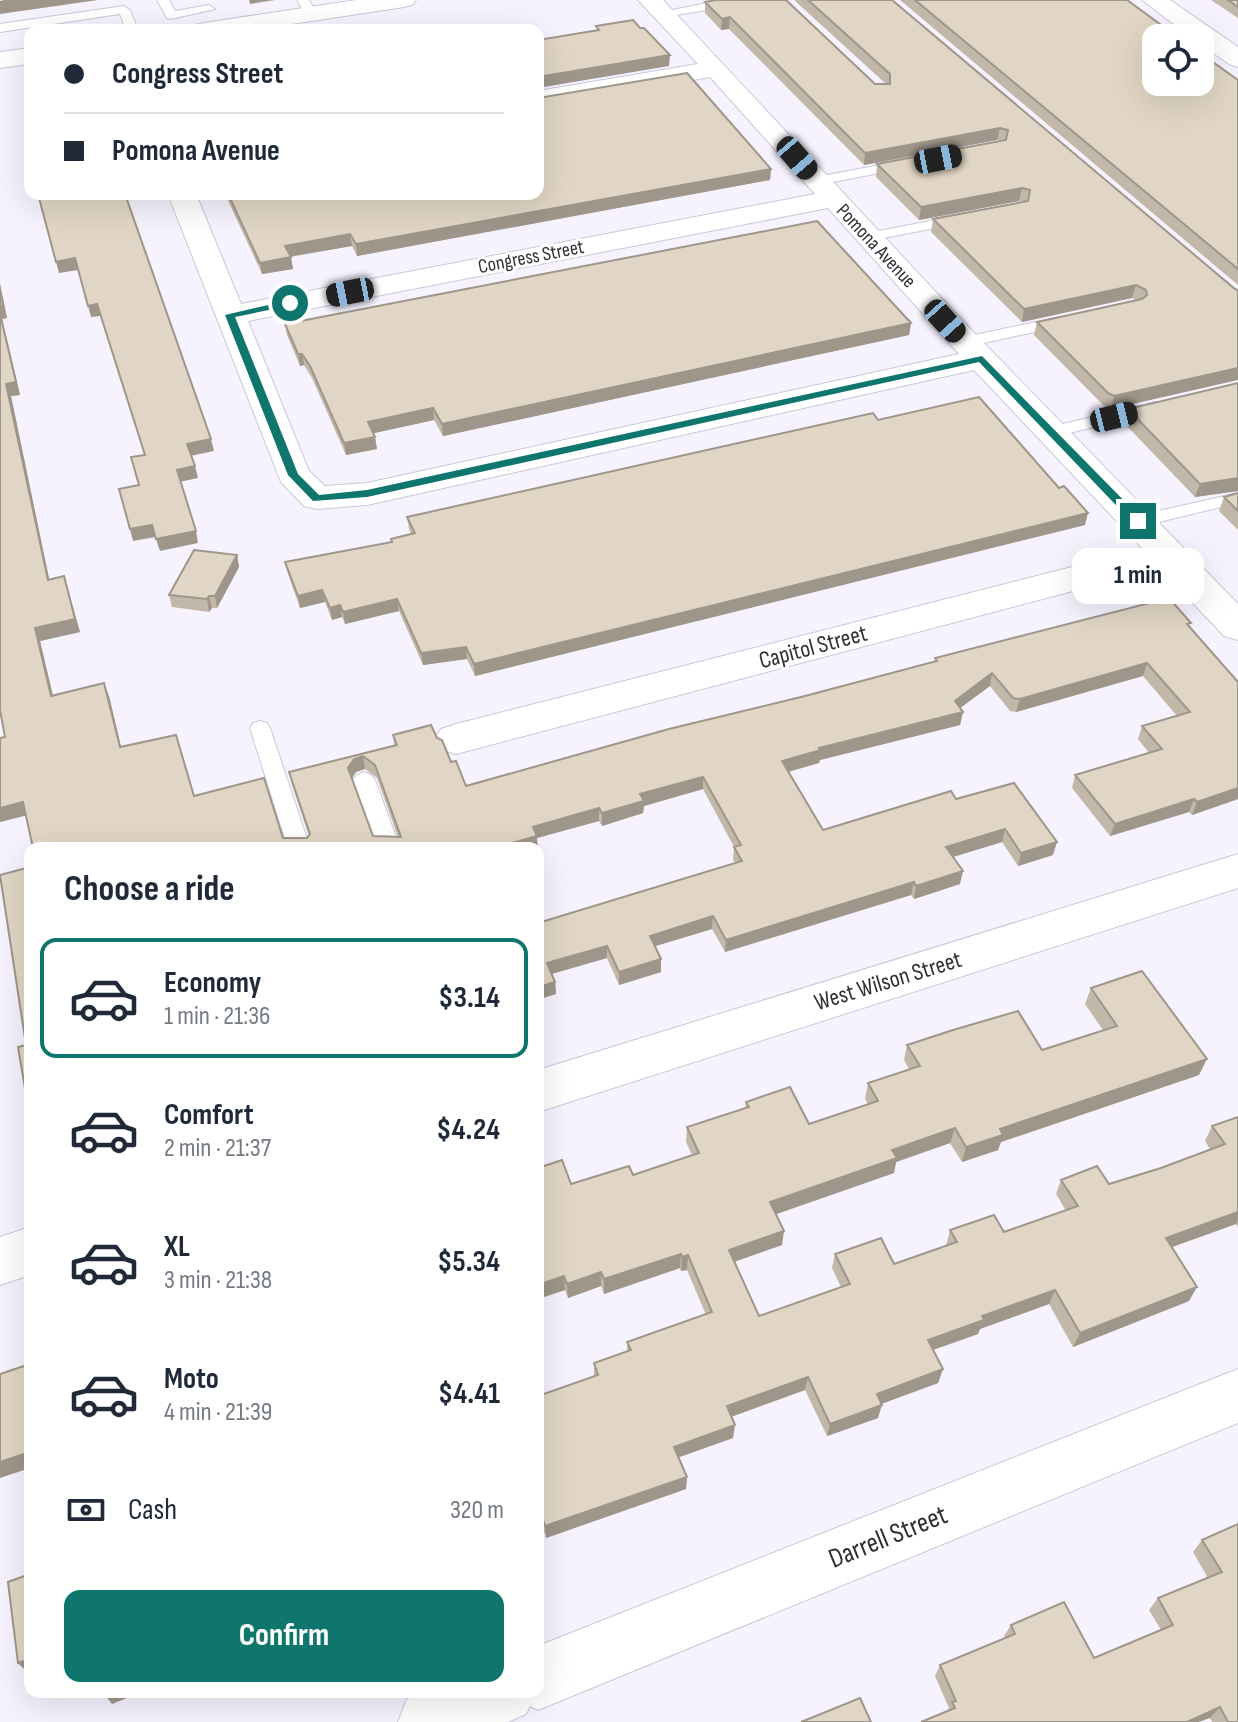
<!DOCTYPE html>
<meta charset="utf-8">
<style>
:root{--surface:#fff;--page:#f2f2f3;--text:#1f2937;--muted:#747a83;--line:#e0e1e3;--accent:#0f766e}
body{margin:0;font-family:"Sofia Sans Condensed",sans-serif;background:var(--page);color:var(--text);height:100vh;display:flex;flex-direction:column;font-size:30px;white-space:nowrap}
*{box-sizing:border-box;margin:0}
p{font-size:26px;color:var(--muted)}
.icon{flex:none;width:44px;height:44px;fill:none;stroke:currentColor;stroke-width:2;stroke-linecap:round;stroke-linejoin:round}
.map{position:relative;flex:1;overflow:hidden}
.sheet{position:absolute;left:24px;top:842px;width:520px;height:856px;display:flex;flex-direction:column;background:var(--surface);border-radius:16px;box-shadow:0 8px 32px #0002}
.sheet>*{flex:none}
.guide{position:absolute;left:24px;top:24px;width:520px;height:176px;border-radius:16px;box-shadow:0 8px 32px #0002;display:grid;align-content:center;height:176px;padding:0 40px;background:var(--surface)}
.buttons{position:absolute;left:1142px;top:24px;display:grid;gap:16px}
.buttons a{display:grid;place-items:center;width:72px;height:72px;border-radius:16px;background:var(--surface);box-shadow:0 8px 32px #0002;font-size:40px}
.end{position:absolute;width:36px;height:36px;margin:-18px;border:10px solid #0f766e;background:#fff;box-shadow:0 0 0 4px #fff}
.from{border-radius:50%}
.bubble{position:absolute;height:56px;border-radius:16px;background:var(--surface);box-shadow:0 8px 32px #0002;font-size:26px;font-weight:700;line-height:56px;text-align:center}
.car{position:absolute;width:24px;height:48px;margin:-24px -12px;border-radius:10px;box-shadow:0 0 6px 2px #0007;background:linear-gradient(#222 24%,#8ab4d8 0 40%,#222 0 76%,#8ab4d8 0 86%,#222 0)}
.guide b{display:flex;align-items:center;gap:28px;height:76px;font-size:30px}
.guide b+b{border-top:2px solid var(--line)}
.guide i{width:20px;height:20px;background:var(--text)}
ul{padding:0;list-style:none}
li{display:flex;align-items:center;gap:24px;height:120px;margin:0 16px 12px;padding:0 24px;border:4px solid transparent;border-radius:16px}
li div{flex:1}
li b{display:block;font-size:30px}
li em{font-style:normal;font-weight:700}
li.active{border-color:var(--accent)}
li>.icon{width:72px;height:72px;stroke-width:1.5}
h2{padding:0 40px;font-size:36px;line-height:96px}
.pay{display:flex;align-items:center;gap:20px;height:88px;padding:0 40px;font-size:30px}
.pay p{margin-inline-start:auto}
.button{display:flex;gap:16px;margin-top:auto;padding:16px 40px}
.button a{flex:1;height:92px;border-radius:16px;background:var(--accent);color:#fff;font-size:32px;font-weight:700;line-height:92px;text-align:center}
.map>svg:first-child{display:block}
</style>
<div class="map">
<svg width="1238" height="1722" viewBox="0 0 1238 1722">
<rect width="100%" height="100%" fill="#f6f3ff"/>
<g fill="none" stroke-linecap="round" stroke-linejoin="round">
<g stroke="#cbc6d9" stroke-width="2">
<path id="lane" d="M157,0H169L175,11L209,5L215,9L171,19L167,18Z
M297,0H309L317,14L315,17H307Z
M722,0H751L745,4L663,17L657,13Z
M124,6L130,10L138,30H126L120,14L0,32V24Z
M906,160L913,164L911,167L817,185L810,181L817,177Z
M961,215L968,219L966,222L868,241L861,237L868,233Z
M1065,316L1073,321L1071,324L965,347L957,342L965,337Z
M1155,402L1161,403L1163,407L1161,411L1052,437L1043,432L1046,428Z
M1238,493V503L1138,527L1129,521L1132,517Z
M260,721L267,723L270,728L310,848H288L250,728L253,723Z
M364,772L371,775L375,780L400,848H378L353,780L357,775Z"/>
</g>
<g stroke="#cbc6d9" stroke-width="2">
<path id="street" d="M638,0H663L976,335L1238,604V640L1224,636L1160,568L456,754L441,749L435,739L441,729L456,724L1143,549L974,370L367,505L317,509L304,506L281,482L168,194H196L241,304L815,194L710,77L538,107V91L698,64ZM828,208L959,354L367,483L325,486L309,471L248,321Z
M1142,0H1170L1238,47V67L1229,64L1200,44V38H1192Z
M1238,1369V1423L538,1710L530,1706L526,1714L508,1722H398L407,1699L425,1692H538V1646Z"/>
</g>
<g stroke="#cbc6d9" stroke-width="2">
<path id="secondary" d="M356,0H416L412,5L404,7L253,30H192L195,25L204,23Z
M30,48V64L0,68V52Z
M1238,854V888L538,1112V1070Z
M30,1227V1275L0,1285V1237Z"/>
</g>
<use href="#lane" fill="#fff" fill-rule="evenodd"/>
<use href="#street" fill="#fff" fill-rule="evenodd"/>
<use href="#secondary" fill="#fff" fill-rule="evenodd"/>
</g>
<path fill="#c2b8a9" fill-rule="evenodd" d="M794,0H892L1235,289L1111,409L1104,406L1034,335L1037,322L1136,300L1132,298L1022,322L931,232L933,219L1023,202L1019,201L919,220L876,177L877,164L1002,141L997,140L864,165L729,29L721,30L705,13V2L875,84H886Z
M900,0H1127L1238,80V285Z
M1211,0H1238V18Z
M771,169L770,180L357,256L352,246L290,257L293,269L262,274L225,194H538Z
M0,284L7,318L2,319L20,395L11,396L49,579L64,576L80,632L40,641L53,696H109L121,747L194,796L283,838H307L309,836L292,785L289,772L394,745L393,735L437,738L466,786L935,661V658L1190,627L1238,799L1192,815L1189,812L1110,836L1072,788L1075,775L1149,753L1138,739L1142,726L1177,716L1143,676L1016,712L1010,711L990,686L960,708L963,712L960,725L820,760L819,763L788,772L823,830L956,799L1053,855L1018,866L1002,842L953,857L960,884L914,899L911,895L725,952L712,929L655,946L661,972L619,985L607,958L552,974L555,982L556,994L543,998L544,1001L538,1003V923L735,863L733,859L734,847L703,789L644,806L643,813L602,826L599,821L537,838L33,848L26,815L0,822V738L5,737L0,710ZM365,769L377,778L398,837L373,836L352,779L356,772Z
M911,323L909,335L443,436L434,420L374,433L377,449L346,455L312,378L304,365L300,366L287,335L285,324Z
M1238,383V491L1195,497L1124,423L1128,409Z
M878,420L1085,525L475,676L467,659L423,665L399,611L345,624L342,617L332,620L325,602L300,608L288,574L285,562L391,542V539L411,534L409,529L407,517Z
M1238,493V530L1219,511L1224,497Z
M237,555L239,567L217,608H212L209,612L172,607L169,595Z
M1091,988L1199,1075L1001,1142L998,1150L962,1162L950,1143L896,1162L894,1173L776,1214L782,1245L734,1262L759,1316L841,1287L832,1268L835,1254L894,1264L946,1246L950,1230L1004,1232L1066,1211L1056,1194L1061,1180L1109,1184L1161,1168L1210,1149L1205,1141L1212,1126L1238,1117V1227L1236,1224L1172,1247L1189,1301L1073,1347L1049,1304L980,1329L978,1334L933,1350L943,1369L938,1383L881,1404L878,1418L827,1436L805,1390L731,1417L733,1438L679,1457L687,1477L686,1489L546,1538L538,1512V1396L594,1377V1363L627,1352V1342L706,1315L687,1270L681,1271L680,1268L604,1294L601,1286L568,1298L565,1290L538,1299L571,1184L633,1175L692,1155L686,1142L687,1127L745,1108L746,1102L809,1124L868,1104L865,1099L868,1083L909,1069L904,1060L907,1045L1042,1050L1103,1030L1085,1004Z
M1238,1524V1722H1212L1210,1718L947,1711L949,1708L935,1676L940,1665L1005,1638L1004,1636L1011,1625L1094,1658L1161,1630L1149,1610L1158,1598L1208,1578L1193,1552L1202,1540Z"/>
<path fill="#9e968a" d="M4,0H98L0,14V1Z
M249,0H275L250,4Z
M730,17L729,29L721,30L722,19Z
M670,55L669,66L538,88V77Z
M1000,128L997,140L864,165L865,153Z
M771,169L770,180L357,256L356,244Z
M1022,188L1019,201L919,220L921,207Z
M350,234L352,246L287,257L285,246Z
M291,257L293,269L262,274L260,263Z
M75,258L78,270L59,273L56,262Z
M0,284L7,318L2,319L20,395L11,396L52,593L48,580L6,384L0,314Z
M1136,285L1132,298L1022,322L1024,309Z
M97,304L100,316L91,317L88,306Z
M911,323L909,335L443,436L442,424Z
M298,354H302L304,365L300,366Z
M1238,368V380L1111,409L1114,396Z
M433,408L434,420L370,434L368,422Z
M375,437L377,449L346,455L344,443Z
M211,439L214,451L190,456L187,444Z
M195,466L198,478L179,482L177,470Z
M1238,478V491L1195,497L1200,484Z
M1088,513L1085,525L475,676L474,664Z
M152,525L155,537L133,541L130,529Z
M196,531L198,543L160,551L156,539Z
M237,555L239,567L217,608L215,596Z
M64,576L80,632L40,641L56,709L51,696L35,628Z
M322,590L325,602L300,608L298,596Z
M209,596L212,608L209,612L207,599Z
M397,599L399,611L345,624L343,612Z
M340,605L342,617L332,620L330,608Z
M466,647L467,659L423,665L421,653Z
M1147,663L1143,676L1016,712L1020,699Z
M992,673L990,686L952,714L955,701Z
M104,683L109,696L124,760L120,747Z
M963,712L960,725L820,760L819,763L780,774L782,761L819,748Z
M363,756L365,769L356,772L350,781L348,768L354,759Z
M703,777V789L644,806L643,813L602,826V813L640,794Z
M1238,788V799L1192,815L1197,802Z
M1194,799L1189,812L1110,836L1115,824Z
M23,802L28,815L0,822V808Z
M599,808V821L537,838L538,848H494L533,827Z
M1005,829L1002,842L943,860L946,847Z
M1057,842L1053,855L1018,866L1021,853Z
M963,871L960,884L914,899L916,886Z
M914,882L911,895L725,952L726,940Z
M713,916L712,929L649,948L650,936Z
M607,946V958L547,975V963Z
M661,959V972L619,985V972Z
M555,982L556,994L543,998L544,1001L538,1003V990L542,986Z
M1207,1059L1199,1075L1001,1142L998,1150L962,1162L966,1147L1000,1129Z
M955,1128L950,1143L896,1162L894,1173L768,1217L770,1202L892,1150Z
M1238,1212V1220L1236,1224L1158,1252L1166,1238Z
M784,1231L782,1245L728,1264L729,1250Z
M681,1254L680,1268L604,1294V1279Z
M688,1255L687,1270L681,1271L682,1257Z
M601,1272V1286L568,1298L567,1284Z
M564,1276L565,1290L538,1299V1285Z
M1197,1287L1189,1301L1073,1347L1080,1333Z
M1055,1290L1049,1304L980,1329L978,1334L924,1353L928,1340L982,1316Z
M943,1369L938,1383L873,1407L877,1394Z
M808,1377L805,1390L725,1419L727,1406Z
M882,1405L878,1418L827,1436L830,1424Z
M735,1425L733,1438L674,1459V1447Z
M30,1452V1468L0,1478V1462Z
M687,1477L686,1489L546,1538L545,1526Z
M30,1659V1672L28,1673L18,1663Z
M108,1692H142L112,1704L104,1694Z
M1220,1707L1210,1718L1199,1722H1187Z"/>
<path fill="#e1d6c5" stroke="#9e968a" stroke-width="2" fill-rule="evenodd" d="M716,0H786L875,84H890V74L808,0H892L1235,289L1238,290V368L1114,396L1108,393L1037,322L1142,299L1147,295L1146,290L1136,285L1024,309L933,219L1028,201L1030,190L1022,188L921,207L877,164L1006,140L1008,130L1000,128L865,153L730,17L722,19L705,2Z
M915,0H1127L1179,38H1156V82H1200V53L1238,80V269Z
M1228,0H1238V7Z
M633,20L640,28H644L670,55L538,77V40L599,30L596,26Z
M687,73L771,169L356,244L350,234L285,246L291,257L260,263L228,194H538V98Z
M38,194H125L211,439L187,444L195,466L177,470L196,531L156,539L152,525L130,529L119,489L139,485L131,457L145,455L97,304L88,306L75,258L56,262Z
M817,221L911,323L442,424L433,408L368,422L375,437L344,443L310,366L302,354H298L285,324Z
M0,291L3,306H0Z
M0,314L16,382L6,384L48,580L64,576L75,619L35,628L51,696L104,683L120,747L176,735L194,796L264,778L283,838H307L310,834L289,772L397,745L393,735L431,725L437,738L442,740L451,762L456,761L466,786L669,729L805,696L937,661L935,658L1169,598L1191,623L1187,624L1238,682V788L1197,802L1194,799L1115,824L1075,775L1162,749L1142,726L1190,712L1147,663L1020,699L1013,698L992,673L955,701L963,712L819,748L821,750L782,761L823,830L951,791L956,799L1014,783L1057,842L1021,853L1005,829L946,847L963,871L916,886L914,882L726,940L713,916L650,936L661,959L619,972L607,946L547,963L555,982L542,986L543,989L538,990V923L742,861L734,847L741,845L703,777L640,794L644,801L602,813L599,808L533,827L537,836L494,848H33L23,802L0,808V738L5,737L0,710ZM363,756L375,765L401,837L373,836L348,768L354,759Z
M1238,383V478L1200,484L1128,409Z
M979,397L1059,488L1064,486L1088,513L474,664L466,647L421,653L397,599L343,612L340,605L330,608L322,590L298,596L285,562L392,542L391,539L415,533L407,517L873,413L878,420Z
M1238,493V511L1224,497Z
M194,550L237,555L215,596H209L207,599L169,595Z
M30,867V1118L18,1047L26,1045L0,875Z
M1142,971L1207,1059L1000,1129L1003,1135L966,1147L955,1128L892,1150L897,1158L770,1202L784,1231L729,1250L759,1316L850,1284L835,1254L881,1238L894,1264L957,1242L950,1230L994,1215L1004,1232L1078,1206L1061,1180L1097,1166L1109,1184L1161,1168L1225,1144L1212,1126L1238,1117V1212L1166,1238L1197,1287L1080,1333L1055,1290L982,1316L984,1320L928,1340L943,1369L877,1394L882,1405L830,1424L808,1377L727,1406L735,1425L674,1447L687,1477L545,1526L538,1504V1396L598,1375L594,1363L631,1350L627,1342L712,1312L688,1255L682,1257L681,1254L604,1279L601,1272L567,1284L564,1276L538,1285V1168L562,1160L571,1184L629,1166L633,1175L699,1153L687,1127L749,1107L746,1102L790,1087L809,1124L878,1101L868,1083L920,1066L907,1045L953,1030L1018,1011L1042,1050L1117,1026L1091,988Z
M30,1333V1360L26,1334Z
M30,1364V1452L0,1462V1374Z
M1238,1524V1722H1228L1220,1707L1187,1722H921L955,1708L952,1702L956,1701L940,1665L1015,1634L1011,1625L1064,1602L1094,1658L1173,1625L1158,1598L1222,1572L1202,1540Z
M30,1574V1659L18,1663L8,1582Z
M860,1698L871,1722H801Z"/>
<path fill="#0f766e" d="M290,300L293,305L235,317L298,474L319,495L367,490L982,356L1144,521L1134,524L979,362L367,497L313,501L288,475L225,315Z"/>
<g text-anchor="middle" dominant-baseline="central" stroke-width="6" stroke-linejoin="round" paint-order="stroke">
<g font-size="20" fill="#312f36" stroke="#fff">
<text transform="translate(876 246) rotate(47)">Pomona Avenue</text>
<text transform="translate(531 257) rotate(-11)">Congress Street</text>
</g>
<g font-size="24" fill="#312f36" stroke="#fff">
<text transform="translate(813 647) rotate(-15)">Capitol Street</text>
<text transform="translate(888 981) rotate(-17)">West Wilson Street</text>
</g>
<g font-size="28" fill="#312f36" stroke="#fff">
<text transform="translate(888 1537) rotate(-22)">Darrell Street</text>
</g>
</g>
</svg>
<div class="buttons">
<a><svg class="icon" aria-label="locate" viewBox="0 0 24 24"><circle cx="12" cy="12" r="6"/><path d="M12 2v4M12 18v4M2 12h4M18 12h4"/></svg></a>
</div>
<i class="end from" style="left:290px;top:303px"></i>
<i class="end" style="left:1138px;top:521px"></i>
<div class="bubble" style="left:1072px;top:548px;width:132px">1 min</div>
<i class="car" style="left:797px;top:158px;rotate:139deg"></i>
<i class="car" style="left:938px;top:159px;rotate:79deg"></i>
<i class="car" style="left:350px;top:292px;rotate:259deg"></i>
<i class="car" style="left:945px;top:321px;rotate:138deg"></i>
<i class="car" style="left:1114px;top:417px;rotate:76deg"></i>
<div class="guide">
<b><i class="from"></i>Congress Street</b>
<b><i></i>Pomona Avenue</b>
</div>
<section class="sheet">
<h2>Choose a ride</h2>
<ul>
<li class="active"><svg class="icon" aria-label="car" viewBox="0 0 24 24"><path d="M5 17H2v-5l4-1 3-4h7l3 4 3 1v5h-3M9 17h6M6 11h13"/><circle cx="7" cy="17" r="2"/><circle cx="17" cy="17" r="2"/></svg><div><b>Economy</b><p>1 min · 21:36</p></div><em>$3.14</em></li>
<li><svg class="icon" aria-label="car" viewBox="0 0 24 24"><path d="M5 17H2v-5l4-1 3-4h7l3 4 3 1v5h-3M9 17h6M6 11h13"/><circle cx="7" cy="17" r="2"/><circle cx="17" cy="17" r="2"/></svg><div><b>Comfort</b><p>2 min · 21:37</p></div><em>$4.24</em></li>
<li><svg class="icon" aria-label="car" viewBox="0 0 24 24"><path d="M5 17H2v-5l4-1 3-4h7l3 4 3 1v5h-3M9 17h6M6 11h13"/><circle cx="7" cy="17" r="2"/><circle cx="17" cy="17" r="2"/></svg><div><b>XL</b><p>3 min · 21:38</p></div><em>$5.34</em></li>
<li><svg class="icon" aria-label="car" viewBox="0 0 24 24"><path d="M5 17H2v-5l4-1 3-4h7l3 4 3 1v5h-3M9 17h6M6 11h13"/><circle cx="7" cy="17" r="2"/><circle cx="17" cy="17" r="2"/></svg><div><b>Moto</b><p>4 min · 21:39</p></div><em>$4.41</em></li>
</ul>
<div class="pay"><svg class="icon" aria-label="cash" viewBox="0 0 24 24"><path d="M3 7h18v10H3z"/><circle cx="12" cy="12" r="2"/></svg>Cash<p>320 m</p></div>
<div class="button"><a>Confirm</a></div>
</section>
</div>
